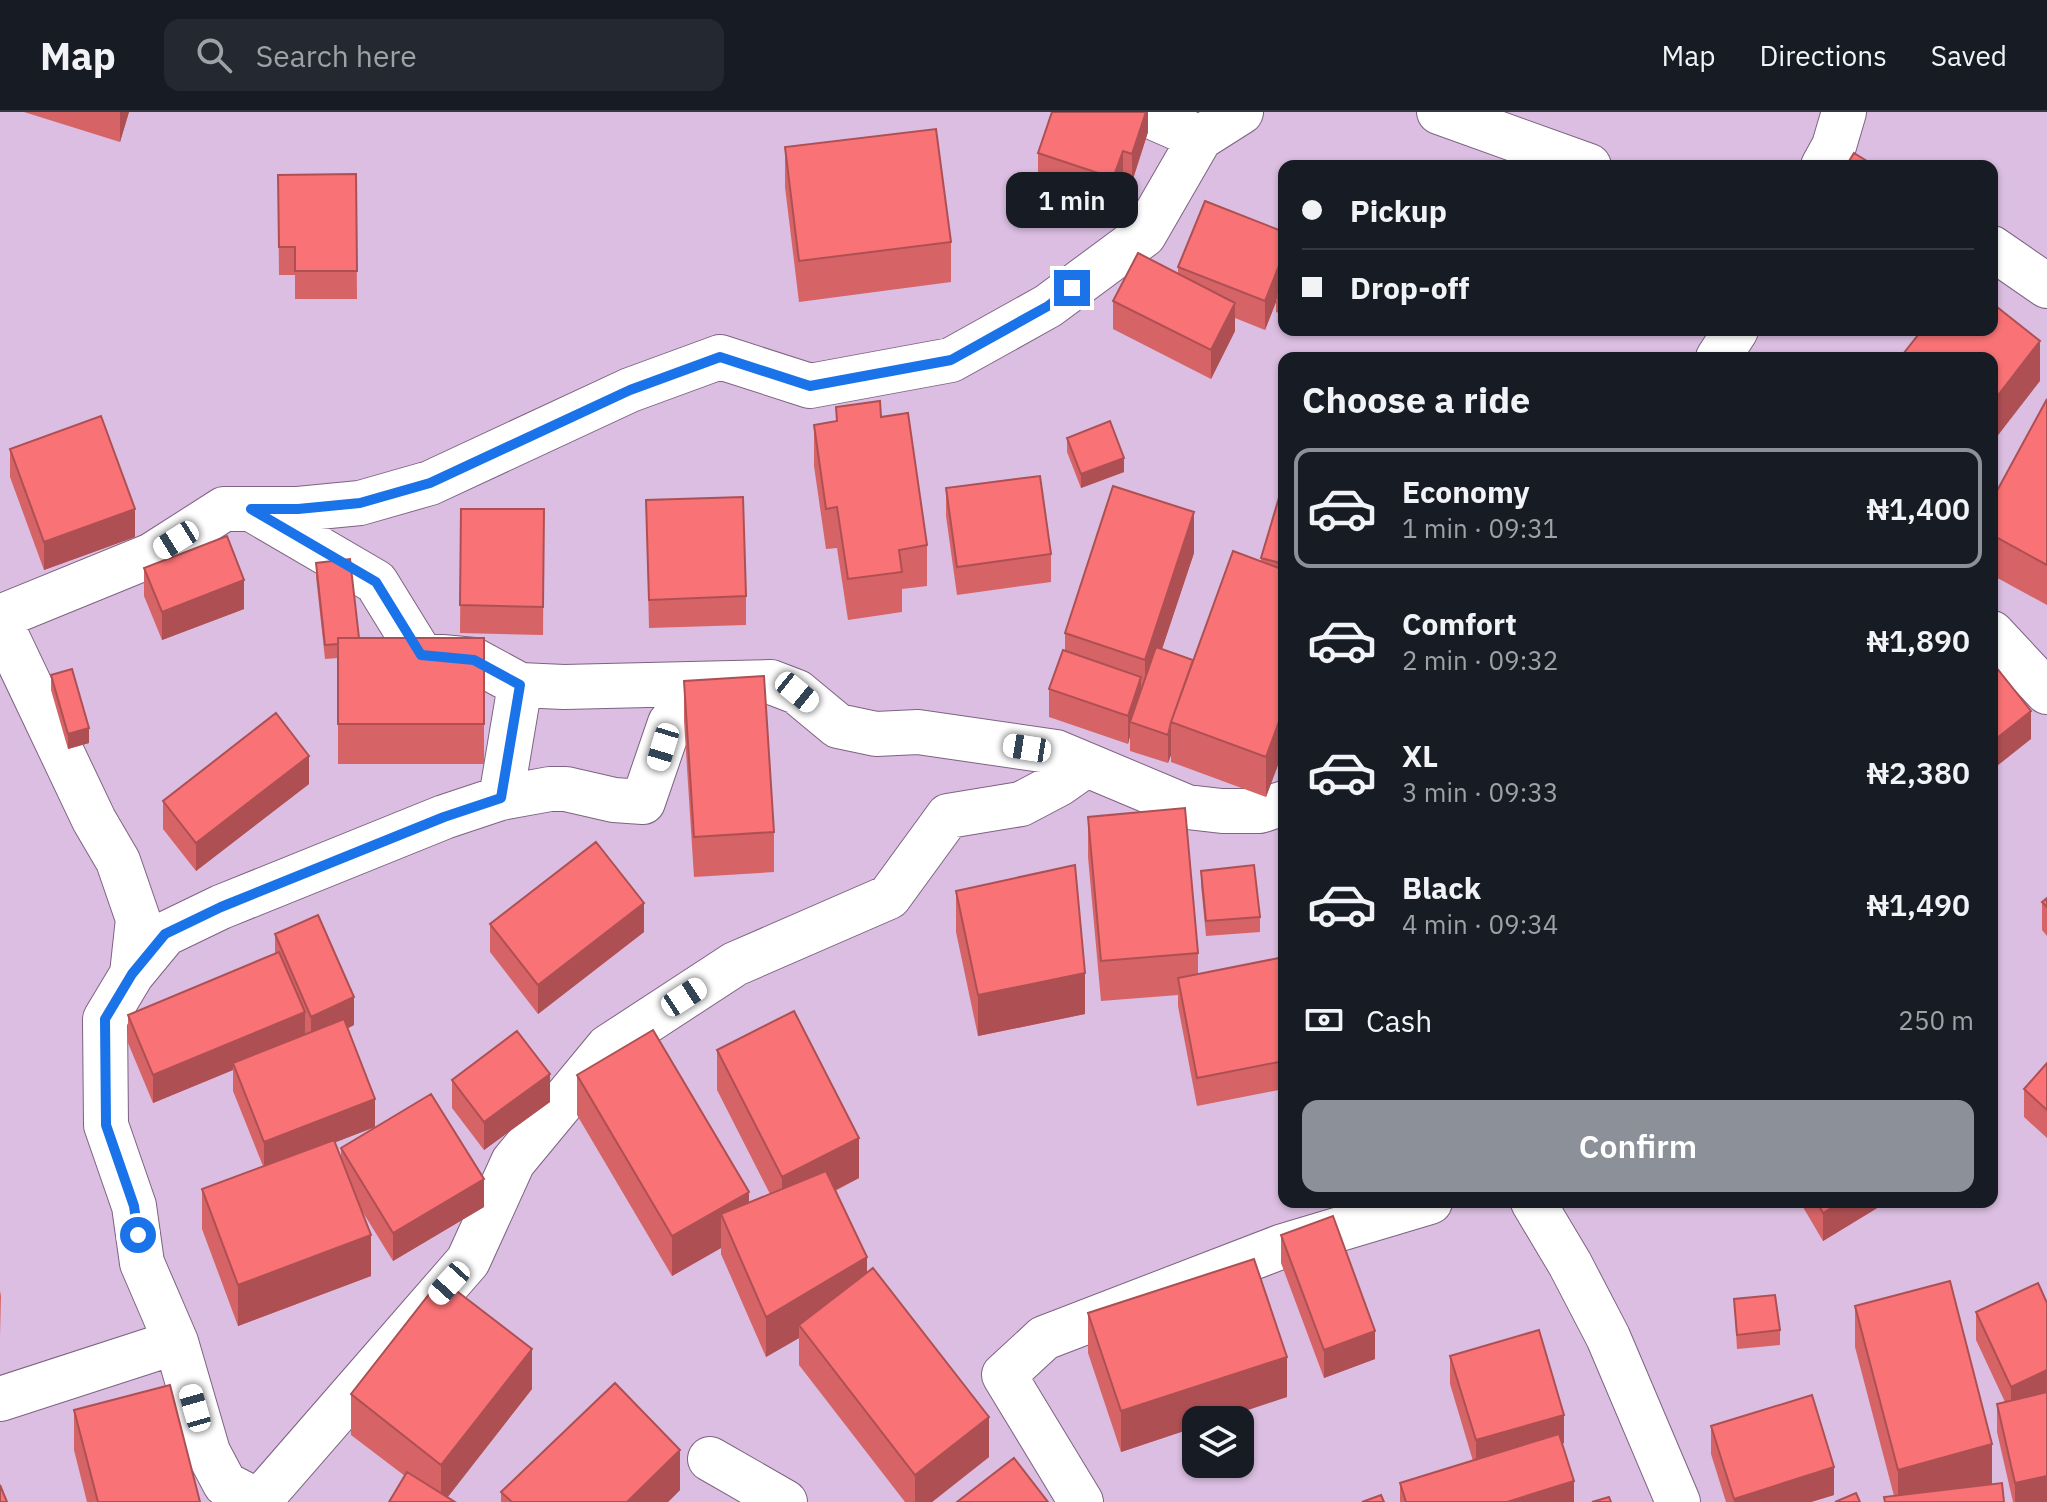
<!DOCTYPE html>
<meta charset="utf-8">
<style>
:root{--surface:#171b24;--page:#242831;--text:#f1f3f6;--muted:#9ea1a6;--line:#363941;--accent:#8c9099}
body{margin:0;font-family:"IBM Plex Sans",sans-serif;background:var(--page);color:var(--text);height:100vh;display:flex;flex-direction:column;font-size:30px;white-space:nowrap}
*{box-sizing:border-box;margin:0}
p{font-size:26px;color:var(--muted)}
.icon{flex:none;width:44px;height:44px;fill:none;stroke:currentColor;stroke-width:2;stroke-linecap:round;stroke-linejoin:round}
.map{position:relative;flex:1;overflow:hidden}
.side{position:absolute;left:1278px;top:240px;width:720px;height:856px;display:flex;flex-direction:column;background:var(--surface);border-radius:16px;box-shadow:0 2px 6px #0004}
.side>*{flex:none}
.hud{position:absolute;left:1278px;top:48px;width:720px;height:176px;border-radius:16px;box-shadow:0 2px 6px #0004;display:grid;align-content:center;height:176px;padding:0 24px;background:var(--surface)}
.fabs{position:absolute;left:1182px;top:1294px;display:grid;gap:16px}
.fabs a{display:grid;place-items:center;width:72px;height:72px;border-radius:16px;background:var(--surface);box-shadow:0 2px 6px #0004;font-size:40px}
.end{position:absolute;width:36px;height:36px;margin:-18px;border:10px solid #1a73e8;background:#fff;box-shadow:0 0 0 4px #fff}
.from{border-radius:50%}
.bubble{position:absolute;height:56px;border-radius:16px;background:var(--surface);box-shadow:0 2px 6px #0004;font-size:26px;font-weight:600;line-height:56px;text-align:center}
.car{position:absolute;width:24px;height:48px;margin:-24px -12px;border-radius:10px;box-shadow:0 0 6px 2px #0007;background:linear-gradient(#fff 24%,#345 0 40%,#fff 0 76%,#345 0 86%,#fff 0)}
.hud b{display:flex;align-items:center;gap:28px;height:76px;font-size:30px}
.hud b+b{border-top:2px solid var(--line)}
.hud i{width:20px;height:20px;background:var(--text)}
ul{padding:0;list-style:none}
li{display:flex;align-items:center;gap:24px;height:120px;margin:0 16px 12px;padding:0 8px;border:4px solid transparent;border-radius:16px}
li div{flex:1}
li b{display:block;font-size:30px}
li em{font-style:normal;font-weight:600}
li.active{border-color:var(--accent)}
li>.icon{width:72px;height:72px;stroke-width:1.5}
h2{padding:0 24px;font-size:36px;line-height:96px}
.pay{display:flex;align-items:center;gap:20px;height:88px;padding:0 24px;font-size:30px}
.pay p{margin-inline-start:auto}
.action{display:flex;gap:16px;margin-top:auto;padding:16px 24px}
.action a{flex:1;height:92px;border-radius:16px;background:var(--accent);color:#fff;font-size:32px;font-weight:600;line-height:92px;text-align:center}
header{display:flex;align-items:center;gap:48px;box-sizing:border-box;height:112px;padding:0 40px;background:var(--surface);border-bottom:2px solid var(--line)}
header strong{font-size:38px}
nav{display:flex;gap:44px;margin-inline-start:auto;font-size:28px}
.search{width:560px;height:72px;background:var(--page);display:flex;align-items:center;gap:20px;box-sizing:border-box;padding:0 28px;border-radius:16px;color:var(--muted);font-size:30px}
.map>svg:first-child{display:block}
</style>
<header>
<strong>Map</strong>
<div class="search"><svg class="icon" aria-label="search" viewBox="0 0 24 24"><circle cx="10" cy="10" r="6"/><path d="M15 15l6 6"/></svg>Search here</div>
<nav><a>Map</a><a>Directions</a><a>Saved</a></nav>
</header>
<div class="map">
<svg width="2047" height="1390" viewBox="0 0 2047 1390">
<rect width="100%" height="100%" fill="#dbbee1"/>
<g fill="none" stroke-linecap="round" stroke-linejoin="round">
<g stroke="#7d6382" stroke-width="46">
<path id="street" d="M1141,0L1200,26
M1439,0L1589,54
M1823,54L1834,34L1844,0
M1992,136L2047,174
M1718,246L1736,218
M251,397L376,470L421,543L474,548L520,573L564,575L771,570L797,580L838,614L876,622L918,620L1056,640L1187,695L1222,699H1260L1284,691
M0,505L152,443L224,397H298L360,391L430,371L630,278L720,245L810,274L951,248L1048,194L1144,123L1200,26L1241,0
M0,510L94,708L118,749L138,807L132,862
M1992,521L2047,580
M501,686L520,573
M1533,1090L1570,1152L1608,1225L1678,1390
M176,1230L208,1340L225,1372L260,1390
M0,1287L176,1230L142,1151L134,1094L106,1013L105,907L132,862L165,822L221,795L444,705L501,686L550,677H566L614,688L643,690L670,611L710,572
M710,1347L785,1390
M260,1388L468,1149L513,1050L608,935L735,852L889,785L948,704L1021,692L1059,672L1086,653
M1081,1390L1004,1263L1044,1226L1283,1134L1430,1090"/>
</g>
<use href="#street" stroke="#fff" stroke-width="44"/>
</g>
<path fill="#d66365" d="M24,0H129L120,30Z
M1148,0V20L1132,70L1123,67L1113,94L1038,70V41Z
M785,35L951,130V170L799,190L785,75Z
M356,62L357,187H295V163H279L278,63Z
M1284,120V203L1276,200V190L1265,218L1235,206V219L1211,267L1113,217V189L1178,162V155Z
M2047,287V493L1992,463V388Z
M836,295L881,305L927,433V474L902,477V500L848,508L837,436L826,437L814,354V313L836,309Z
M1067,326L1124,360L1081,376L1067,340Z
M10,337L135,425L44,458L10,365Z
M946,376L1051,442V470L957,483L946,404Z
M1284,380V637L1266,685L1171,650V643L1168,651L1130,639V624L1128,632L1049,605V577L1065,538V521L1194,441L1162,537L1193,550L1261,449V446Z
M646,388L746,484V513L649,516Z
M461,397H544L543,523L460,521Z
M316,451L359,526H484V652H338V546L325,547L316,465Z
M144,456L244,497L162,528L144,484Z
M51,563L89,631L68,637L51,578Z
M684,569L774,720V760L694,765L684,609Z
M309,672L196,759L163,717V689Z
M1088,705L1198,841V862L1284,845V977L1197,994L1178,894V883L1101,889L1088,745Z
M1201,759L1260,805V820L1206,824L1201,773Z
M956,779L1085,902L978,924L956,820Z
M2047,786V824L2042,818V790Z
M490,812L644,820L538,902L490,840Z
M275,822L354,913L347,917L375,1015L335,1030L341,1046V1036L484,1095L393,1149L359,1094L371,1164L238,1214L202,1117V1077L263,1054L233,979V958L153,991L128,931V903L275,842Z
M717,938L859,1066L835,1079L867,1160L989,1345L932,1390H905L799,1253V1226L766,1245L721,1142V1136L672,1164L577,1003V963L749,1091L770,1082L717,978Z
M2047,951V1026L2024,1005V977Z
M452,968L550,990L484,1038L452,996Z
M1800,1090H1887L1823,1129Z
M1281,1123L1375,1247L1324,1266L1281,1151Z
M2038,1171L2047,1390H2013L1997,1320V1292L2005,1290L1976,1228V1200Z
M0,1179L1,1184L0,1225Z
M1734,1187L1780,1218V1233L1737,1237Z
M1855,1194L1992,1372L2004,1390H1884V1385L1894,1384L1855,1235Z
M1088,1201L1287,1285L1196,1308V1315L1121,1340L1088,1241Z
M1450,1244L1564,1331L1562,1332L1574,1390H1400V1371L1473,1349L1450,1272Z
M532,1277L447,1385L405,1364L351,1323V1282Z
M74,1298L200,1390H87L74,1338Z
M1711,1314L1834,1383L1811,1390H1726L1711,1342Z
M680,1378L668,1390H501V1380Z"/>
<path fill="#ae5053" d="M120,0H129L120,30Z
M1146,0H1148V20L1132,70V42Z
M1123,39V67L1113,94V66Z
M1284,141V170L1276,185V190L1265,218V189Z
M1235,191V219L1211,267V238Z
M2040,229V269L1992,331V291Z
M1124,346V360L1081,376V362Z
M135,397V425L44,458V430Z
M1194,400V441L1145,588V548Z
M244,468V497L162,528V500Z
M1141,565V593L1130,610V624L1128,632V604Z
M1284,596V637L1266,685V645Z
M2031,599V627L1992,658V630Z
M1171,615V643L1168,651V623Z
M89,616V631L68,637V622Z
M309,644V672L196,759V731Z
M644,791V820L538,902V873Z
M1085,861V902L978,924V883Z
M354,885V913L311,933V905Z
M305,900V929L233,951V958L153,991V963Z
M550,962V990L484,1038V1010Z
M375,987V1015L264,1058V1030Z
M859,1026V1066L782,1105V1065Z
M484,1067V1095L393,1149V1121Z
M749,1080V1121L721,1102V1136L672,1164V1124Z
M1841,1090H1887L1823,1129V1101Z
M371,1123V1164L238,1214V1173Z
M867,1145V1185L799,1213V1226L766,1245V1205Z
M1375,1219V1247L1324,1266V1238Z
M532,1237V1277L444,1390H441V1353Z
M1287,1245V1285L1218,1308H1196V1315L1121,1340V1299Z
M2047,1258V1286L2011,1303V1275Z
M1564,1303V1331L1476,1356V1328Z
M989,1305V1345L932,1390H915V1363Z
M1992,1332V1372L1898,1390V1358Z
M680,1338V1378L668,1390H627Z
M1834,1355V1383L1811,1390H1734V1387Z
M2047,1364V1390H2015V1371Z
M1574,1369V1390H1507Z"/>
<path fill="#f97376" stroke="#ae5053" stroke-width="2" d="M1052,0H1146L1132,42L1123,39L1113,66L1038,41Z
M936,17L951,130L799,149L785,35Z
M1854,41L1875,54H1846Z
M356,62L357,159H295V135H279L278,63Z
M1205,89L1284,120V141L1265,189L1178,155Z
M1138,141L1235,191L1211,238L1113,189Z
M1284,164V189L1276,185Z
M1992,191L2040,229L1992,291V246H1900L1922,218H1992Z
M2047,287V453L1992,423V388Z
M880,289L881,305L908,301L927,433L899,438L902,460L848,467L837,395L826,397L814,313L837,309L836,295Z
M101,304L135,397L44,430L10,337Z
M1110,309L1124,346L1081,362L1067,326Z
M1040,364L1051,442L957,455L946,376Z
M1113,374L1194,400L1145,548L1065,521Z
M1281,379L1284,380V452L1261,446Z
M743,385L746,484L649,488L646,388Z
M461,397H544L543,495L460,493Z
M227,424L244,468L162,500L144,456Z
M1233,439L1284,458V596L1266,645L1171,610Z
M350,447L359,526H338V532L325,533L316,451Z
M338,526H484V612H338Z
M1156,535L1193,548L1171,610L1168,623L1130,610Z
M1063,538L1141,565L1128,604L1049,577Z
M1992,550L2031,599L1992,630Z
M72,557L89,616L68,622L51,563Z
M764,564L774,720L694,725L684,569Z
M276,601L309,644L196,731L163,689Z
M1185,696L1198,841L1101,849L1088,705Z
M596,730L644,791L538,873L490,812Z
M1075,753L1085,861L978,883L956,779Z
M1254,753L1260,805L1206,809L1201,759Z
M2047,786V795L2042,790Z
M318,803L354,885L311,905L275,822Z
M279,840L305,900L153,963L128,903Z
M1284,845V949L1197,966L1178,866Z
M794,899L859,1026L782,1065L717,938Z
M344,907L375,987L264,1030L233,951Z
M653,918L749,1080L672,1124L577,963Z
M517,919L550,962L484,1010L452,968Z
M2047,951V998L2024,977Z
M431,982L484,1067L393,1121L341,1036Z
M334,1028L371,1123L238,1173L202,1077Z
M826,1059L867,1145L766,1205L721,1102Z
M1817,1090H1841L1823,1101Z
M1333,1104L1375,1219L1324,1238L1281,1123Z
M1254,1147L1287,1245L1121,1299L1088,1201Z
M873,1156L989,1305L915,1363L799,1213Z
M441,1167L532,1237L441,1353L351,1282Z
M1950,1169L1992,1332L1898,1358L1855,1194Z
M2038,1171L2047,1191V1258L2011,1275L1976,1200Z
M1775,1183L1780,1218L1737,1223L1734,1187Z
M1539,1218L1564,1303L1476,1328L1450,1244Z
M615,1271L680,1338L627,1390H512L501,1380Z
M170,1273L200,1390H98L74,1298Z
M2047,1280V1364L2015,1371L1997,1292Z
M1812,1283L1834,1355L1734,1387L1711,1314Z
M1559,1322L1574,1369L1507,1390H1406L1400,1371Z
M1014,1346L1048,1390H957Z
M407,1360L455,1390H389Z
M2002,1371L2004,1390H1885L1884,1385Z
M0,1373L7,1390H0Z
M1856,1381L1860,1390H1835Z
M1381,1383L1384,1390H1362Z
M1609,1385L1611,1390H1592Z"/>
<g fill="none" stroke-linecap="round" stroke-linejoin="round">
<path stroke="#1a73e8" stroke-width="10" d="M138,1123L134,1094L106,1013L105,907L132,862L165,822L221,795L444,705L501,686L520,573L474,548L421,543L376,470L251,397H298L360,391L430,371L630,278L720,245L810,274L951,248L1048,194L1072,176"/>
</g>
</svg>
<div class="fabs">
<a><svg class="icon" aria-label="layers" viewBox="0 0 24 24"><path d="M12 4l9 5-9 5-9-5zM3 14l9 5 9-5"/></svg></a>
</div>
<i class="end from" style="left:138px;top:1123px"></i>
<i class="end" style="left:1072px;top:176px"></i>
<div class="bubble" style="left:1006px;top:60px;width:132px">1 min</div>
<i class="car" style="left:176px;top:428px;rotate:238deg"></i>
<i class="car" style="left:797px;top:580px;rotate:129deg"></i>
<i class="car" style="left:663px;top:635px;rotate:197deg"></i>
<i class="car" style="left:1027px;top:636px;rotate:279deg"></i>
<i class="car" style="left:684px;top:885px;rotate:57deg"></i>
<i class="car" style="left:449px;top:1171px;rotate:222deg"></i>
<i class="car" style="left:195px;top:1296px;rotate:344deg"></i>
<div class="hud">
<b><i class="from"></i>Pickup</b>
<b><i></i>Drop-off</b>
</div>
<section class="side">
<h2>Choose a ride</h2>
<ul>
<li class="active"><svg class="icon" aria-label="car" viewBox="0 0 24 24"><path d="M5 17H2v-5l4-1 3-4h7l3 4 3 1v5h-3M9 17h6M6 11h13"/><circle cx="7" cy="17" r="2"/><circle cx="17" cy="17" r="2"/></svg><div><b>Economy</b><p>1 min · 09:31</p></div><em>₦1,400</em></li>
<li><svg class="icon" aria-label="car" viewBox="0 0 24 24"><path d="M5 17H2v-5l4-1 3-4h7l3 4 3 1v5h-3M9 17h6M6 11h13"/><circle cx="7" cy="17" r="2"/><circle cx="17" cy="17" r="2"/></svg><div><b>Comfort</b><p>2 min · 09:32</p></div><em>₦1,890</em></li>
<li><svg class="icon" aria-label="car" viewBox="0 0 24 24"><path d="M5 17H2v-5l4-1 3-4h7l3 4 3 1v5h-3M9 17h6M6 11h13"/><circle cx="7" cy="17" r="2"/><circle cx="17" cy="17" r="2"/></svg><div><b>XL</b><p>3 min · 09:33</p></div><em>₦2,380</em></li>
<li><svg class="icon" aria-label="car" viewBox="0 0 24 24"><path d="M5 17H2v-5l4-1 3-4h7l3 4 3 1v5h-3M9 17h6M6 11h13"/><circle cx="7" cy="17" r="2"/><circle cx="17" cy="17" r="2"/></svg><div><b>Black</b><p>4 min · 09:34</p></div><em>₦1,490</em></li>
</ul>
<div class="pay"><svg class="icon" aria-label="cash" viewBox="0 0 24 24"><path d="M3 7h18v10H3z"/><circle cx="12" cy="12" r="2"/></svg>Cash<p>250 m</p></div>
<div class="action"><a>Confirm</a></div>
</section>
</div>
